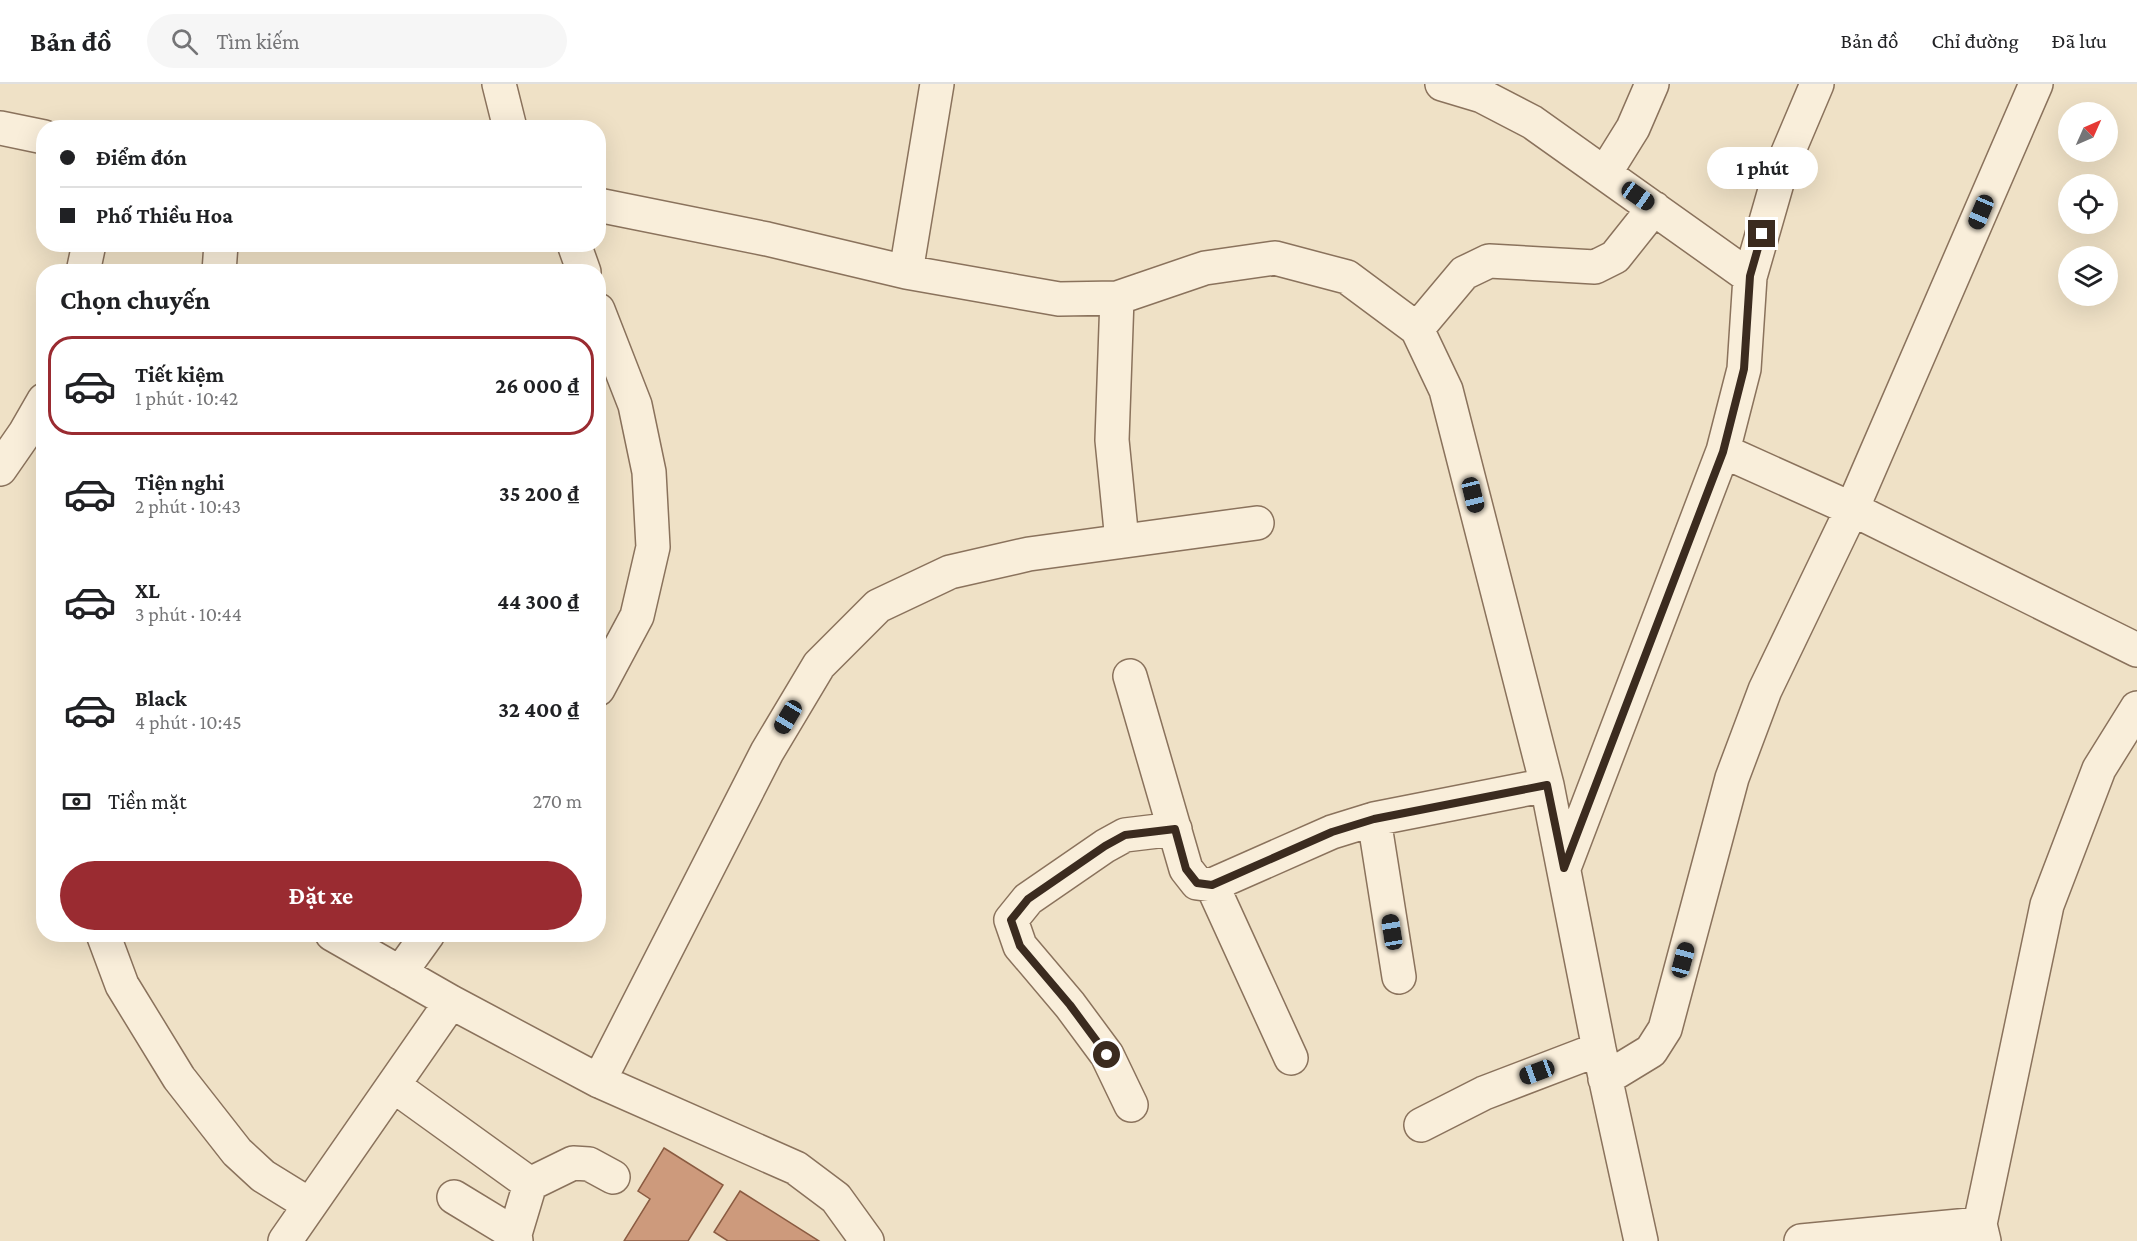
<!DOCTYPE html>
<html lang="vi">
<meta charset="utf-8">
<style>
:root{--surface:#fff;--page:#f6f6f6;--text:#202124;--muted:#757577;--line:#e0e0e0;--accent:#9a2b31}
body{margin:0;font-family:"Crimson Pro",serif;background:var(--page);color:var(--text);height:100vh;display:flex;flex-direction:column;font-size:22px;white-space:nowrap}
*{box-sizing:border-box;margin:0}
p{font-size:20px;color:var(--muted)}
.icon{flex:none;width:33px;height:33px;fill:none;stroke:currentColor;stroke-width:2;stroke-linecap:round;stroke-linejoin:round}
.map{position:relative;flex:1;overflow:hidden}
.panel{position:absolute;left:36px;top:180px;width:570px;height:678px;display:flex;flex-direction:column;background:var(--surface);border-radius:24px;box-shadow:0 6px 24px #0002}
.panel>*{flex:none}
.guide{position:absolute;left:36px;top:36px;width:570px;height:132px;border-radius:24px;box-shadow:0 6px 24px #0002;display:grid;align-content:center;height:132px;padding:0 24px;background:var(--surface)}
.needle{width:39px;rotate:45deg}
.controls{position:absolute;left:2058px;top:18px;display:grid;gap:12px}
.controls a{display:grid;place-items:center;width:60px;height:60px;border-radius:50%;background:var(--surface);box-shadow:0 6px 24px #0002;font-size:30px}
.end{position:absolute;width:27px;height:27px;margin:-14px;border:8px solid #3b2b1f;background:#fff;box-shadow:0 0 0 3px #fff}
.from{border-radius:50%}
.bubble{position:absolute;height:42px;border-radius:21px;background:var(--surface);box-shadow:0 6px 24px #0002;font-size:20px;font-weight:700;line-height:42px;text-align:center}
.car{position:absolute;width:18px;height:36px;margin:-18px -9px;border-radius:8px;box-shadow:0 0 4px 2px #0007;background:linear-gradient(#222 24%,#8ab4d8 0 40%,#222 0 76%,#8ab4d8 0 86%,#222 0)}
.guide b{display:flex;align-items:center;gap:21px;height:57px;font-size:22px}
.guide b+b{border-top:2px solid var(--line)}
.guide i{width:15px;height:15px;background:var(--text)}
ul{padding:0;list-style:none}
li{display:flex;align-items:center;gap:18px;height:99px;margin:0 12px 9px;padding:0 12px;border:3px solid transparent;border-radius:24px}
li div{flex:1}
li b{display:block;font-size:22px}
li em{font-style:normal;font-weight:700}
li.on{border-color:var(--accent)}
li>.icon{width:54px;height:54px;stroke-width:1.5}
h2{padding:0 24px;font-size:27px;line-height:72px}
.pay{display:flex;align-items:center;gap:15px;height:66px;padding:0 24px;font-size:22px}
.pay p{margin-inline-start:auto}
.action{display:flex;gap:12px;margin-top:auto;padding:12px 24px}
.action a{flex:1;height:69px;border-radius:36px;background:var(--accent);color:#fff;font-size:24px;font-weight:700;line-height:69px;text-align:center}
header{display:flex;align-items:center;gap:36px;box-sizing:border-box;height:84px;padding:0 30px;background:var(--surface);border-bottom:2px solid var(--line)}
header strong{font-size:28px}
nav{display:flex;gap:33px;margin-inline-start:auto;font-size:21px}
.search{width:420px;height:54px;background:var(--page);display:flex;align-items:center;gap:15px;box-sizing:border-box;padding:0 21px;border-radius:33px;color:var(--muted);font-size:22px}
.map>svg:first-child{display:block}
</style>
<header>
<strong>Bản đồ</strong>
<div class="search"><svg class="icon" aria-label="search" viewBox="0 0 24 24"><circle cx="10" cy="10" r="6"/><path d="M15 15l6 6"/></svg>Tìm kiếm</div>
<nav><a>Bản đồ</a><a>Chỉ đường</a><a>Đã lưu</a></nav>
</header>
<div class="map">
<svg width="2137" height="1157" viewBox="0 0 2137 1157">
<rect width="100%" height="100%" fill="#efe1c6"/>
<path fill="#cd9a7c" stroke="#8a5b41" stroke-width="1.5" d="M664,1064L723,1101L688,1157H624L650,1115L638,1107Z
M740,1107L819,1157H728L714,1148Z"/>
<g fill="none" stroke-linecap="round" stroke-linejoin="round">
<g stroke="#8a725c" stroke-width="36">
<path id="minor" d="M499,0L510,44
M1442,0L1482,12L1532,38L1750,193
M0,44L44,53
M1605,89L1633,44L1652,0
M598,121L767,155L906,188L1059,215L1117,214L1205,184L1275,174L1347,193L1417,245L1446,306L1547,701L1599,965L1641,1157
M574,160L584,188
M83,188L89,160
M219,188L221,160
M906,188L937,0
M1117,214L1112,356L1122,457
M598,226L635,321L649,388L653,463L637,532L598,605
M1417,245L1464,189L1489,177L1595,183L1615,173L1654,124
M1723,367L1852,425L2137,566
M0,385L25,349L44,316
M1130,592L1186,785L1197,799L1212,801L1332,748L1374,735L1547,701
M1374,735L1399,893
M1564,784L1723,367L1744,285L1750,193L1781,85L1817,0
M1212,801L1291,974
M103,850L122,901L179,994L237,1068L263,1092L310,1121
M332,850L451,918L599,997L796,1084L836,1114L867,1157
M400,889L428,850
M1605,995L1651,967L1665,945L1732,694L1765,606L1852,425L2036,0
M599,997L767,668L819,581L878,522L950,488L1029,470L1257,439
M394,1002L530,1100L515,1150L516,1157
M1131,1021L1107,971L1070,921L1020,862L1011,836L1028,815L1105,762L1125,751L1175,745
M1421,1041L1484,1009L1599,965
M530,1100L573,1079L589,1080L613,1093
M454,1113L515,1150
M285,1157L451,918
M1801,1157L1980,1140
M1984,1157L1980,1140L2047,821L2099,685L2137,624"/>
</g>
<use href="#minor" stroke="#f9eeda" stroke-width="33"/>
</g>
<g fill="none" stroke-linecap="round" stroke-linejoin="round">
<path stroke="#3b2b1f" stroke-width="8" d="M1107,971L1070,921L1020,862L1011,836L1028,815L1105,762L1125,751L1175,745L1186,785L1197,799L1212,801L1332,748L1374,735L1547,701L1564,784L1723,368L1744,285L1750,192L1762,150"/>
</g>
</svg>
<div class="controls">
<a><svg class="needle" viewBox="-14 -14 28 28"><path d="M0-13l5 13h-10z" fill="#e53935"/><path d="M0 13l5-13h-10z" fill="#757577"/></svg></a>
<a><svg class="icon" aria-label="locate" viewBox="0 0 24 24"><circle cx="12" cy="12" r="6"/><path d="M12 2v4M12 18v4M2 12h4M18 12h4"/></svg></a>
<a><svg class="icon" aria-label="layers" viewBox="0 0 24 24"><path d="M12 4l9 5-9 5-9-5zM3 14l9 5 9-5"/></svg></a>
</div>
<i class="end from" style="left:1107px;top:971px"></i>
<i class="end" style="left:1762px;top:150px"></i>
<div class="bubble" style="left:1707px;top:63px;width:111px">1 phút</div>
<i class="car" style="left:1638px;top:112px;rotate:125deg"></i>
<i class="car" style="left:1981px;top:128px;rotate:203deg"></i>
<i class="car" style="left:1473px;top:411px;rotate:166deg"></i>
<i class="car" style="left:788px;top:633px;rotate:211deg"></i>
<i class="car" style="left:1392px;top:848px;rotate:351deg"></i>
<i class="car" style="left:1683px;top:876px;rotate:15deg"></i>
<i class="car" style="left:1537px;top:988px;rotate:250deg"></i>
<div class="guide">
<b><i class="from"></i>Điểm đón</b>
<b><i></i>Phố Thiều Hoa</b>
</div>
<section class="panel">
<h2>Chọn chuyến</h2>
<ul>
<li class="on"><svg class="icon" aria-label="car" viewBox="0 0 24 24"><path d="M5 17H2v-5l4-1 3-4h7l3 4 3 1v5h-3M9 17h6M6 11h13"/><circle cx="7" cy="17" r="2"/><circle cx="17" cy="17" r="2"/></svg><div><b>Tiết kiệm</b><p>1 phút · 10:42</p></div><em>26 000 ₫</em></li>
<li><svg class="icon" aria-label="car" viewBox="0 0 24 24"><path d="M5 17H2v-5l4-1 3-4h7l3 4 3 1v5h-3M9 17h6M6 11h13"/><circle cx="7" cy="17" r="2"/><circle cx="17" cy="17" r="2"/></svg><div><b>Tiện nghi</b><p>2 phút · 10:43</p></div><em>35 200 ₫</em></li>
<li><svg class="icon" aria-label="car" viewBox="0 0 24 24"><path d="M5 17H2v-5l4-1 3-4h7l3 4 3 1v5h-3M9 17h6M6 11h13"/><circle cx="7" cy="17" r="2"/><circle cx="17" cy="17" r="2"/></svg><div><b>XL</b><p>3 phút · 10:44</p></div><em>44 300 ₫</em></li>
<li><svg class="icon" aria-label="car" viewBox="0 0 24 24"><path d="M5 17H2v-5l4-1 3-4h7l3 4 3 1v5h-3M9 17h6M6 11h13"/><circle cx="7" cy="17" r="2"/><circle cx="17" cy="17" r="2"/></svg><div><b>Black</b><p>4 phút · 10:45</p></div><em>32 400 ₫</em></li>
</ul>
<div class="pay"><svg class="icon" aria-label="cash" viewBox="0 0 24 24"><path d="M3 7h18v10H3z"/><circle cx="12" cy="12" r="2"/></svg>Tiền mặt<p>270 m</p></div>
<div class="action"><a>Đặt xe</a></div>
</section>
</div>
